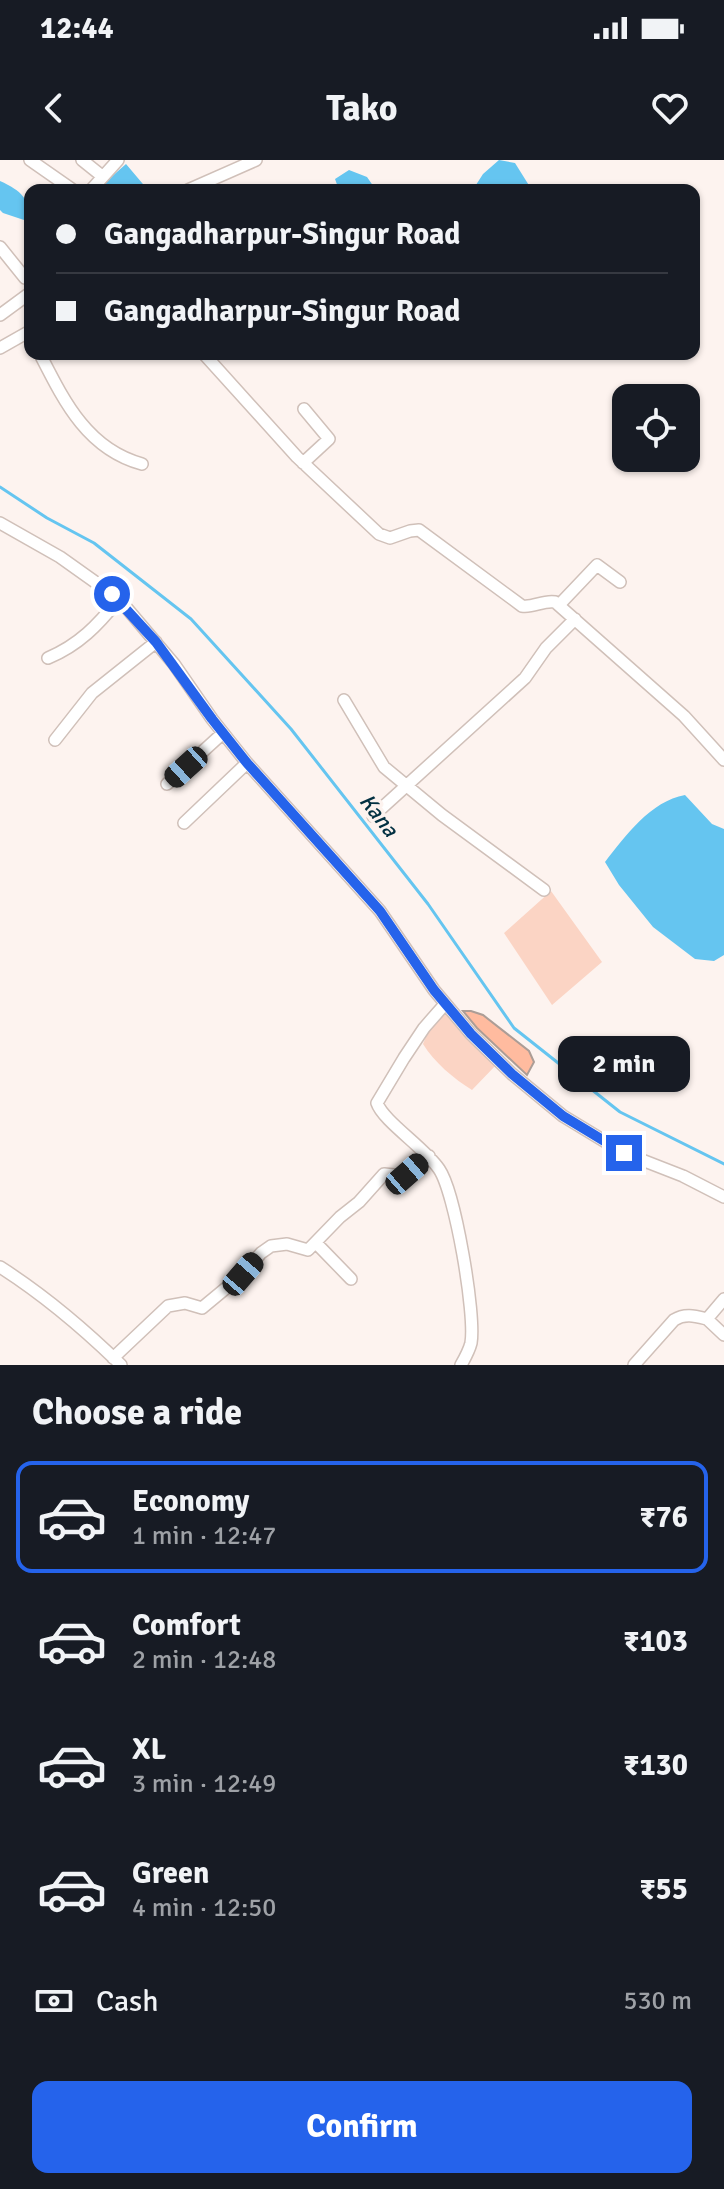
<!DOCTYPE html>
<meta charset="utf-8">
<style>
:root{--surface:#171b24;--page:#242831;--text:#f1f3f6;--muted:#9ea1a6;--line:#363941;--accent:#2563eb}
body{margin:0;font-family:Signika,sans-serif;background:var(--page);color:var(--text);height:100vh;display:flex;flex-direction:column;font-size:30px;white-space:nowrap}
*{box-sizing:border-box;margin:0}
p{font-size:26px;color:var(--muted)}
.icon{flex:none;width:44px;height:44px;fill:none;stroke:currentColor;stroke-width:2;stroke-linecap:round;stroke-linejoin:round}
.map{position:relative;height:1205px;overflow:hidden}
.sheet{display:flex;flex-direction:column;background:var(--surface);flex:1}
.sheet>*{flex:none}
.banner{position:absolute;left:24px;top:24px;width:676px;height:176px;border-radius:16px;box-shadow:0 2px 6px #0004;display:grid;align-content:center;height:176px;padding:0 32px;background:var(--surface)}
.buttons{position:absolute;left:612px;top:224px;display:grid;gap:16px}
.buttons a{display:grid;place-items:center;width:88px;height:88px;border-radius:16px;background:var(--surface);box-shadow:0 2px 6px #0004;font-size:40px}
.end{position:absolute;width:36px;height:36px;margin:-18px;border:10px solid #2563eb;background:#fff;box-shadow:0 0 0 4px #fff}
.from{border-radius:50%}
.bubble{position:absolute;height:56px;border-radius:16px;background:var(--surface);box-shadow:0 2px 6px #0004;font-size:26px;font-weight:700;line-height:56px;text-align:center}
.car{position:absolute;width:24px;height:48px;margin:-24px -12px;border-radius:10px;box-shadow:0 0 6px 2px #0007;background:linear-gradient(#222 24%,#8ab4d8 0 40%,#222 0 76%,#8ab4d8 0 86%,#222 0)}
.banner b{display:flex;align-items:center;gap:28px;height:76px;font-size:30px}
.banner b+b{border-top:2px solid var(--line)}
.banner i{width:20px;height:20px;background:var(--text)}
ul{padding:0;list-style:none}
li{display:flex;align-items:center;gap:24px;height:112px;margin:0 16px 12px;padding:0 16px;border:4px solid transparent;border-radius:16px}
li div{flex:1}
li b{display:block;font-size:30px}
li em{font-style:normal;font-weight:700}
li.active{border-color:var(--accent)}
li>.icon{width:72px;height:72px;stroke-width:1.5}
h2{padding:0 32px;font-size:36px;line-height:96px}
.pay{display:flex;align-items:center;gap:20px;height:88px;padding:0 32px;font-size:30px}
.pay p{margin-inline-start:auto}
.cta{display:flex;gap:16px;margin-top:auto;padding:16px 32px}
.cta a{flex:1;height:92px;border-radius:16px;background:var(--accent);color:#fff;font-size:32px;font-weight:700;line-height:92px;text-align:center}
.status{display:flex;justify-content:space-between;align-items:center;height:56px;padding:0 40px;background:var(--surface);direction:ltr}
.status svg{height:22px;fill:currentColor}
header{display:flex;justify-content:space-between;align-items:center;height:104px;padding:0 32px;background:var(--surface);font-size:36px;font-weight:700}
.map>svg:first-child{display:block}
</style>
<div class="status"><b>12:44</b><svg viewBox="0 0 49 12"><path d="M0 12V9h3v3zM5 12V6h3v6zM10 12V3h3v9zM15 12V0h3v12zM26 1h20v11H26zM47 4h2v5h-2z"/></svg></div>
<header><svg class="icon" aria-label="back" viewBox="0 0 24 24"><path d="M15 5l-7 7 7 7"/></svg>Tako<svg class="icon" aria-label="heart" viewBox="0 0 24 24"><path d="M12 20l-8-8c-3-5 5-10 8-4 3-6 11-1 8 4z"/></svg></header>
<div class="map">
<svg width="724" height="1205" viewBox="0 0 724 1205">
<rect width="100%" height="100%" fill="#fdf3ef"/>
<path fill="#fbd4c4" d="M551,731L602,802L552,845L504,773Z
M446,849L497,904L472,930C454,919 434,902 423,884L432,862Z"/>
<path fill="#65c5f0" d="M499,0L515,3L530,27V30H476L474,28L483,14Z
M126,4L148,30H100L110,18Z
M349,10L367,17L376,30H339L335,19Z
M0,21C22,31 30,39 30,62L3,53L0,50Z
M685,635L712,664L724,669V795L714,801L695,799L653,767L619,725L605,702C625,676 651,641 685,635Z"/>
<g fill="none" stroke-linecap="round" stroke-linejoin="round">
<path stroke="#65c5f0" stroke-width="3" d="M0,327L47,358L94,383L191,459L291,569L428,744L514,868L620,952L724,1004"/>
</g>
<path fill="#ffbb9f" stroke="#ac9d96" stroke-width="2" d="M463,851H471L483,855L529,891L534,902L527,915L477,868Z"/>
<g fill="none" stroke-linecap="round" stroke-linejoin="round">
<g stroke="#d0c0b9" stroke-width="14">
<path id="minor" d="M30,0L73,30
M82,0L102,16
M91,30L118,0
M188,30L256,0
M0,87L25,118
M0,155L30,133
M0,188L30,171
M40,194C64,241 87,289 142,304
M204,194L297,297L379,374L390,378L410,371L419,370L522,446C533,448 543,440 555,442L684,556L724,600
M303,303L329,279L304,249
M0,363L60,397L119,439L174,504L212,559L247,603L380,751L434,830L471,874L512,914L563,956L624,993L683,1016L724,1037
M559,445L597,405L620,422
M48,498C79,485 98,465 119,439
M344,540L384,607L442,655L544,730
M55,580L92,533L156,482
M167,624L223,573
M373,656L525,518L546,488L575,459
M184,663L247,603
M445,844L424,868L404,898L377,943C383,961 425,988 439,1009C455,1032 476,1155 471,1183C469,1191 465,1198 461,1205
M316,1083L351,1119
M0,1107C44,1135 84,1169 121,1205
M724,1139L707,1159L724,1175
M113,1198L168,1146L185,1143L202,1148L243,1114L261,1093L271,1086L287,1084L308,1090L340,1057L359,1042L384,1014L404,1016L429,996
M634,1205L674,1160C685,1153 695,1156 707,1159"/>
</g>
<use href="#minor" stroke="#fff" stroke-width="11"/>
</g>
<g fill="none" stroke-linecap="round" stroke-linejoin="round">
<path stroke="#2563eb" stroke-width="10" d="M112,434L156,482L212,559L247,603L380,751L434,830L471,874L512,914L563,956L624,993"/>
</g>
<g text-anchor="middle" dominant-baseline="central" stroke-width="7" stroke-linejoin="round" paint-order="stroke">
<g font-size="22" font-style="italic" fill="#023041" stroke="#fdf3ef">
<text transform="translate(379 655) rotate(52)">Kana</text>
</g>
</g>
</svg>
<div class="buttons">
<a><svg class="icon" aria-label="locate" viewBox="0 0 24 24"><circle cx="12" cy="12" r="6"/><path d="M12 2v4M12 18v4M2 12h4M18 12h4"/></svg></a>
</div>
<i class="end from" style="left:112px;top:434px"></i>
<i class="end" style="left:624px;top:993px"></i>
<div class="bubble" style="left:558px;top:876px;width:132px">2 min</div>
<i class="car" style="left:186px;top:607px;rotate:228deg"></i>
<i class="car" style="left:407px;top:1014px;rotate:49deg"></i>
<i class="car" style="left:243px;top:1114px;rotate:41deg"></i>
<div class="banner">
<b><i class="from"></i>Gangadharpur-Singur Road</b>
<b><i></i>Gangadharpur-Singur Road</b>
</div>
</div>
<section class="sheet">
<h2>Choose a ride</h2>
<ul>
<li class="active"><svg class="icon" aria-label="car" viewBox="0 0 24 24"><path d="M5 17H2v-5l4-1 3-4h7l3 4 3 1v5h-3M9 17h6M6 11h13"/><circle cx="7" cy="17" r="2"/><circle cx="17" cy="17" r="2"/></svg><div><b>Economy</b><p>1 min · 12:47</p></div><em>₹76</em></li>
<li><svg class="icon" aria-label="car" viewBox="0 0 24 24"><path d="M5 17H2v-5l4-1 3-4h7l3 4 3 1v5h-3M9 17h6M6 11h13"/><circle cx="7" cy="17" r="2"/><circle cx="17" cy="17" r="2"/></svg><div><b>Comfort</b><p>2 min · 12:48</p></div><em>₹103</em></li>
<li><svg class="icon" aria-label="car" viewBox="0 0 24 24"><path d="M5 17H2v-5l4-1 3-4h7l3 4 3 1v5h-3M9 17h6M6 11h13"/><circle cx="7" cy="17" r="2"/><circle cx="17" cy="17" r="2"/></svg><div><b>XL</b><p>3 min · 12:49</p></div><em>₹130</em></li>
<li><svg class="icon" aria-label="car" viewBox="0 0 24 24"><path d="M5 17H2v-5l4-1 3-4h7l3 4 3 1v5h-3M9 17h6M6 11h13"/><circle cx="7" cy="17" r="2"/><circle cx="17" cy="17" r="2"/></svg><div><b>Green</b><p>4 min · 12:50</p></div><em>₹55</em></li>
</ul>
<div class="pay"><svg class="icon" aria-label="cash" viewBox="0 0 24 24"><path d="M3 7h18v10H3z"/><circle cx="12" cy="12" r="2"/></svg>Cash<p>530 m</p></div>
<div class="cta"><a>Confirm</a></div>
</section>
